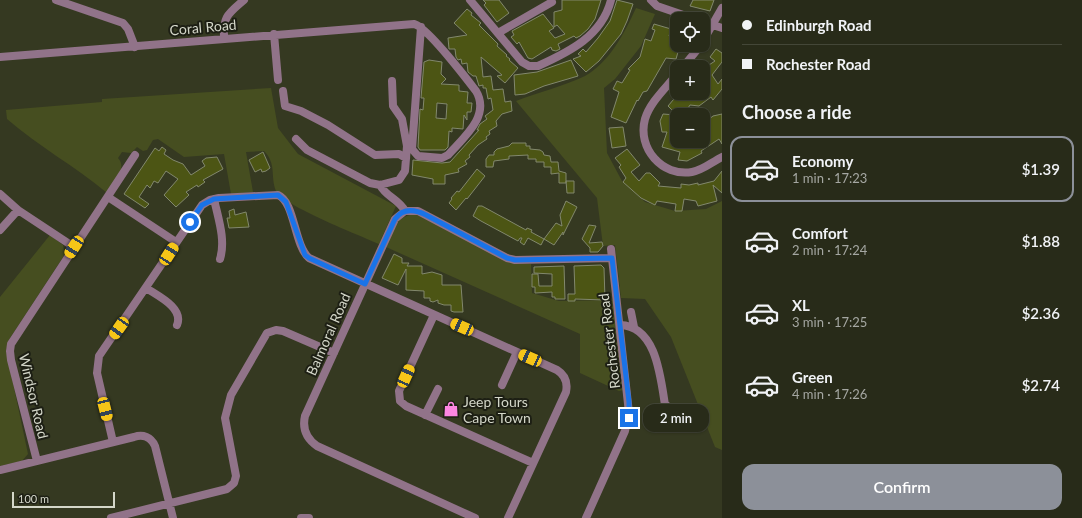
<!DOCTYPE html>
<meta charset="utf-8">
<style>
:root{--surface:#282b19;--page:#343726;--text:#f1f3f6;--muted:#a5a7a2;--line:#444738;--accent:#8c9099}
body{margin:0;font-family:Lato,sans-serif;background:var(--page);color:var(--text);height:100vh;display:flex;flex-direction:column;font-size:15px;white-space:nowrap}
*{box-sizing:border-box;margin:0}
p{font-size:13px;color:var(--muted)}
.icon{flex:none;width:22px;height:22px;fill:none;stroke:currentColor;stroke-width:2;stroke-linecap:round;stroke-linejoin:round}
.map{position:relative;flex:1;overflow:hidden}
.side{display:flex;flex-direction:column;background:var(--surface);width:360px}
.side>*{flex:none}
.hud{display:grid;align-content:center;height:88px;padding:0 20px;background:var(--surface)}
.buttons{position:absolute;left:670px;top:12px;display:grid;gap:8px}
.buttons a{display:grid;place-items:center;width:40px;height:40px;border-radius:8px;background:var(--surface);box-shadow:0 1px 3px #0004,0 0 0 1px var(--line);font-size:20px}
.scale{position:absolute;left:12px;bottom:10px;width:103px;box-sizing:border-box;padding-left:4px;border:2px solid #d4d7c9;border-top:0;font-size:11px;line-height:14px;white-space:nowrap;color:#d4d7c9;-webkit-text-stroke:3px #1d1f14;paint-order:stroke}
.end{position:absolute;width:18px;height:18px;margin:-9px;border:5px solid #1a73e8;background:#fff;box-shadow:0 0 0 2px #fff}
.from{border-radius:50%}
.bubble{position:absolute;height:28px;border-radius:12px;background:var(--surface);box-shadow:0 1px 3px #0004,0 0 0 1px var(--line);font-size:13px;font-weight:600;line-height:28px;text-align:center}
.car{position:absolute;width:12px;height:24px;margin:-12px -6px;border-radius:5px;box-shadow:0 0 3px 1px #0007;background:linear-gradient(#f5c518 24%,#345 0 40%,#f5c518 0 76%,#345 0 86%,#f5c518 0)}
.hud b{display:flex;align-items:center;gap:14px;height:38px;font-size:15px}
.hud b+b{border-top:1px solid var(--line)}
.hud i{width:10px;height:10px;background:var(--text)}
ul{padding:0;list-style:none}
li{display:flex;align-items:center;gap:12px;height:66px;margin:0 8px 6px;padding:0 12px;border:2px solid transparent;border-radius:12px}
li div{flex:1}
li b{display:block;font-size:15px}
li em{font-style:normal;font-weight:600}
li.active{border-color:var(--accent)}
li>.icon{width:36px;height:36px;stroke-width:1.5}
h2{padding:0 20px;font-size:18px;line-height:48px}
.action{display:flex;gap:8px;margin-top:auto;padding:8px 20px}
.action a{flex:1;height:46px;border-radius:12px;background:var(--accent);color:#fff;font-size:16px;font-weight:600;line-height:46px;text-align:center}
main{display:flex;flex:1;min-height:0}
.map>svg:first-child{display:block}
</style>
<main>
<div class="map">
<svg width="722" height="518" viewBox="0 0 722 518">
<rect width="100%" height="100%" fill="#353921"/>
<path fill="#464e20" d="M636,8L655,14L641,46L615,79L604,88L607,153L622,181L645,202L675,211L706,209L722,201V450L715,447L671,337L645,299L621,298L615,245L603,246L597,198L516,101C536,93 567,85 585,76C610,62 625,32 636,8Z
M271,88L278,128L298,154L396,206L379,244C361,236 282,205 276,191C270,176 277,164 264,151L246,152L253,192L231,194L224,154L184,157L158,139L153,140L147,150L143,151L137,147L131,153L122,152L118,158C128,169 113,182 107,193C75,166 39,147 7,119L6,110L102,102V99Z
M415,214L511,263L531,264L532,293L559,301L613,300L624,390L619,391L580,373V334L386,247C393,230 394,217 415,214Z
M50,235L63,245L65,254L10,338L6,350L28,454L22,461L0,466V297Z"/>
<path fill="#4c5514" stroke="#82886d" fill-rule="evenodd" d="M483,0H499L509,13L497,22L484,5L486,3Z
M562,0H601L595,19L588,29L580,36L576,38L574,36L558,44L560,49L556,51L552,50L551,47L532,59L528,58L519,42L517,44L511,37L514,35L512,31L543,14L554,28L549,31L555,38L565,34L557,25L554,27V12L562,10Z
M617,0L633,4L627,21L621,34L599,61L586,72L573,59L581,56L578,54L583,49L586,52L598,38L610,21Z
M693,0H714L710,11L690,6Z
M467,9L472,13L471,15L481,23L479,25L498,44L497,46L507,55L506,56L510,59L509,60L518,68L505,83L497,76L502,75L481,57L483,77L491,76L493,90L503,89L505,102L511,101L512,111L502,114L496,121L497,126L489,131L490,134L486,137L487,139L478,145L469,155L470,157L465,161L467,164L458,169L459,172L445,175V184H433V179L412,175L413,160L442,163L450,162L479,130H477L480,124L487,119L485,116L493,110L491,98L488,99L486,88H483V85L479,86L476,76H473L468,72L467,63L462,64L461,59L458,60L456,57L455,49H449L448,38L467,35L454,23Z
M654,24L671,29L669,36L677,39V45H680L676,59L666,58L647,91L643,92L638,101L637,100L626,123L611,117L619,92L613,89L617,81L622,83L630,70L628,69L640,57L645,39L651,41L655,30L652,29Z
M716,49L722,53V62L712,75L718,84L722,79V89L713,100L711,97L699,106L690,105L686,111L690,115H677L668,106L679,93H708L703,86V69L715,61L710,57Z
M429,60L442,62L441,74L446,79L441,84L459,85V91L468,92L467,103H472L471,112H467V120L464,115L463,129L452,128V132L449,131L448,147L445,150H420L418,147L420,109L423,110L424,98H421L424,62ZM437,103L447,104L446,119L436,118Z
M571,60L578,76L544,86L525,94L515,95L514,75L537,72Z
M663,114L676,115L675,134H677V141H703V124L713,116L722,114V144L719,139L701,151L702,153L687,161L678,160L680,152L662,147L667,132H662L660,121Z
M623,127L626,146L612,148L609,128Z
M512,143H526V146H530V149L540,150L543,152L544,155L550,156L551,162H558L559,171L566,173V183H559V173L551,174V167H544V162H536V159H528V155L509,156V159L494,161L493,167H486V159L489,155H494V152L497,149L509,146Z
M162,147L166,150L164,154L173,160L183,164L191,175L205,166L202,161L206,158L217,157L223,169L203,180L205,182L198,187L197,185L186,192L189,195L176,207L164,195L178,179L166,171L158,183L154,181L150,188L147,185L139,197L149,204L145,208L124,194L155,148L159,151Z
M627,149L640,165L631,172L639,181L646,173H650L660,183L658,186L681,188V184L689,185L698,183V185L714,181L722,171V193L713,185L717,201L698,206L696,201L684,199L682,211H675L676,204L657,201L655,205L641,198L623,182L626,178L619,167L621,165L615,158Z
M263,152L270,168L266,171L262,172L261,169L255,172L249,160Z
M477,169L485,176L467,199L466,198L456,210L449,203L452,199L451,198L457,191L459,192Z
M566,181H574V193H567Z
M566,201L577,207L563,235V232L554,245L544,239L556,223L562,226L560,215Z
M478,206H482L526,230L527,228L532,230L531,232L544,239L541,245L528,238L524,245L520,242L522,238H520L518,241L481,221L473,216Z
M234,209L235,215L246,212L249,227L229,228L227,218H230L229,211Z
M589,225L596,226L589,243L602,242L603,246L598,252H590V248L582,239Z
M394,254L402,258V263H409L407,266H422V274L432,272L442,275V285H461L463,312H454L451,311V305H444L438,303V300L433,302L430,301V298H424V291L406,290V269L398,285L382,278Z
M601,265L604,268L605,300L575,299V301H568V294H575L574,266Z
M564,266L565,299H555V297H552V292L535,293V287H532V274H538L539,286H552V274L534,273V267Z"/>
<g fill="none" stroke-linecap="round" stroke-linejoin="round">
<path stroke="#917389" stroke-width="8" d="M56,0L123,23L128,29L135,47
M470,0L522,62L529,66H538C569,52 602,36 611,0
M651,0L657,6L695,19
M703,22L722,28
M498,33L552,2
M274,34L278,80
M224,38C223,16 228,14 244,0
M703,41L722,8
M0,57L414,24C427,27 466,78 476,91C491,116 463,138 448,155L442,158L418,156L412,149L421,27
M683,67L701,45
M677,74C666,88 650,102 645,119C637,148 662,177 692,172C703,170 712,162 722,157
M283,91L285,106L301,111L328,125L375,155L399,154L406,158
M296,139L307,150L370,183L380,185L399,180L405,171L407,146L402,119L393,106L392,81
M380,185C386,197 399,199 405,211
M0,194L18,210L74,247
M108,197L176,242
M214,199C218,218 226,240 220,259
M0,230L18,210
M146,288C158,296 184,308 177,325
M631,312L634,327
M434,315L399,391L400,401L406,406L533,463
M620,325C660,326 661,387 667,417L669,420H673L675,413L665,404
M502,385L517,352
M425,415L438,389
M113,442L97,373L99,356L202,205L210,200L219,198L278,195C295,202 294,245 309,258L557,370C565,375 568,382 566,392L508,518
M37,461L11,360L10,351L11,344L135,155
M0,470L134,437C143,434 151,437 155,446L173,518
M111,518L227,489L234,483L236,476L225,418L231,395L267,333L276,330L283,331L334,353
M301,518H309
M475,518L317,446C307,439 302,429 305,416L395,219L405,211H418L507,258L515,260L612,258
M586,518L625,431L629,413L611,249"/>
</g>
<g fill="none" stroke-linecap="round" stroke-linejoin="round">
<path stroke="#1a73e8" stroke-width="5" d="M190,222L202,205L214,199L278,195L286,202L305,255L309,258L365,284L395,219C403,208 414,209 426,215L507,258L515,260L612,258L629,402V418"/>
</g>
<defs>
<g id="shop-bare" transform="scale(1.2)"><path d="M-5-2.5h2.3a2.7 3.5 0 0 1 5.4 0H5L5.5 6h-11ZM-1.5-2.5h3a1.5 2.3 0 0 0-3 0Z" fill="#fd86e2" stroke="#1d1f14" stroke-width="2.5" paint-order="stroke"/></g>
</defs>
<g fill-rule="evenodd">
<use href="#shop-bare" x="451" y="409"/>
</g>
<g text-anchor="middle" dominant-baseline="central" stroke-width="4" stroke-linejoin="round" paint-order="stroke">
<g font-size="14" fill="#d4d7c9" stroke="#1d1f14">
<text transform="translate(203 27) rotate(-5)">Coral Road</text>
<text transform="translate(328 334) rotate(-66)">Balmoral Road</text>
<text transform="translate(609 341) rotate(-97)">Rochester Road</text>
<text transform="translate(34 396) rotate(77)">Windsor Road</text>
</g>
<g font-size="14" fill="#d4d7c9" stroke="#1d1f14" text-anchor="start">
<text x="463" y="401">Jeep Tours<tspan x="463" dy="16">Cape Town</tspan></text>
</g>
</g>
</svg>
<div class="buttons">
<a><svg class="icon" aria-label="locate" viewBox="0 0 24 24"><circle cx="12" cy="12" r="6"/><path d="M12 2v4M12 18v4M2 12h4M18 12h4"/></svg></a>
<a>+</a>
<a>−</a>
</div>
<div class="scale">100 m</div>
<i class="end from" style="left:190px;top:222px"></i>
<i class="end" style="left:629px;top:418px"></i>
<div class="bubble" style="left:643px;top:404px;width:66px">2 min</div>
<i class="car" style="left:74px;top:247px;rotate:213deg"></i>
<i class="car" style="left:169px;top:254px;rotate:33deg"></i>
<i class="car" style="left:462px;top:327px;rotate:294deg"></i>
<i class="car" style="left:119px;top:328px;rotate:215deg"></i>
<i class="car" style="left:530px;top:358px;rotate:294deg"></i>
<i class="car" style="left:406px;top:376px;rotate:24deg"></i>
<i class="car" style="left:105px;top:409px;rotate:166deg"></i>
</div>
<section class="side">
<div class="hud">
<b><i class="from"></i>Edinburgh Road</b>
<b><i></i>Rochester Road</b>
</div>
<h2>Choose a ride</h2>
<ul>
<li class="active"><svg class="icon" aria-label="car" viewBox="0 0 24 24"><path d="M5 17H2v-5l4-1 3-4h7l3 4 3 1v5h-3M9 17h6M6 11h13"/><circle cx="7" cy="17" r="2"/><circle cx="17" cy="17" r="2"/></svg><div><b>Economy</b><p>1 min · 17:23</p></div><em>$1.39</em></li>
<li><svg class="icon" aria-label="car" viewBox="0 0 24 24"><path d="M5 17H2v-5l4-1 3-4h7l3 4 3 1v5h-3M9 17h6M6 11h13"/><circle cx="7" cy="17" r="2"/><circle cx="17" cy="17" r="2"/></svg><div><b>Comfort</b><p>2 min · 17:24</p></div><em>$1.88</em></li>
<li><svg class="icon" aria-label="car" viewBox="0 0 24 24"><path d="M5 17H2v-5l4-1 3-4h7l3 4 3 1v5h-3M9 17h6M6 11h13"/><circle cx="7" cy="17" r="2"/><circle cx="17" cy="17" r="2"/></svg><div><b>XL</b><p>3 min · 17:25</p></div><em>$2.36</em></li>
<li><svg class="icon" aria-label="car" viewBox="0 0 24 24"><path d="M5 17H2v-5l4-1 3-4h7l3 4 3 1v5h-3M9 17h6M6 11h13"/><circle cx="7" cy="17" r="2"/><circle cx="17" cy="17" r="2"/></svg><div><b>Green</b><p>4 min · 17:26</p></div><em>$2.74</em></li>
</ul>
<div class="action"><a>Confirm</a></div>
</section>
</main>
